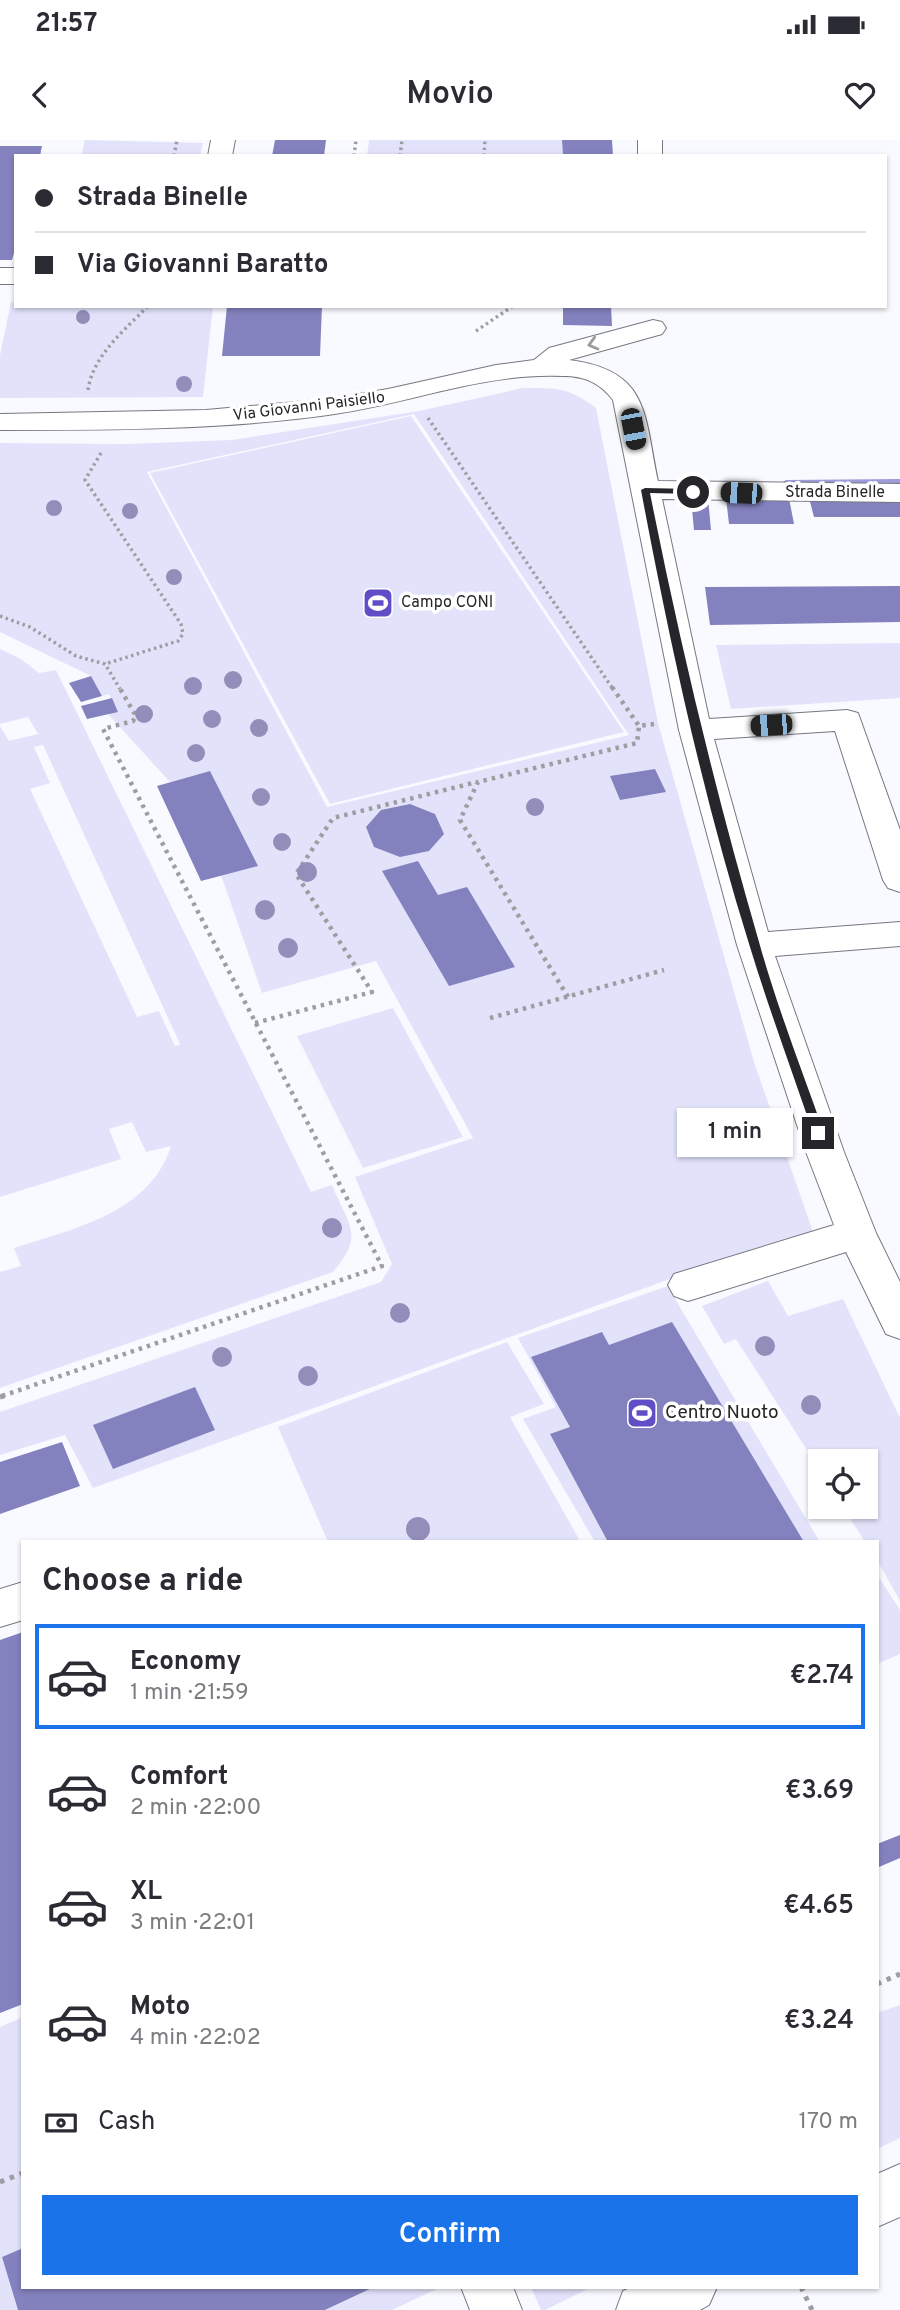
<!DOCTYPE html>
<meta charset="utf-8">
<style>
:root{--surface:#fff;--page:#f2f2f3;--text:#2b2b33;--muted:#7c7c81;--line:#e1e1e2;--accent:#1a73e8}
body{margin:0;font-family:Overpass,sans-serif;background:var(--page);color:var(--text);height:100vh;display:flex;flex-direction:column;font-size:26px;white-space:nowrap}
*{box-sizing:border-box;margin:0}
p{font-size:23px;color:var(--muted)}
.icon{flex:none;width:38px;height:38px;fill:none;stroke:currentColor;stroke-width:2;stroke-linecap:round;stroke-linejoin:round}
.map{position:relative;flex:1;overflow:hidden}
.sheet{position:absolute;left:21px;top:1400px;width:858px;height:749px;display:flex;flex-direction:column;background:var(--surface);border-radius:0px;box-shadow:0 2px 5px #0004}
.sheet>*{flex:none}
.top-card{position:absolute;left:14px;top:14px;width:873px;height:154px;border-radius:0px;box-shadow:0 2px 5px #0004;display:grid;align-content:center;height:154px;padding:0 21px;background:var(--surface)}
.tools{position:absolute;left:808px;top:1309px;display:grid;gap:14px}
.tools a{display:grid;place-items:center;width:70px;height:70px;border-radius:0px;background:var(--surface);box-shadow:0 2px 5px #0004;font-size:35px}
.end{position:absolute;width:32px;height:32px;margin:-16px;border:9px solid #26262a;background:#fff;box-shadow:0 0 0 4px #fff}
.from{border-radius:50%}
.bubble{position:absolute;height:49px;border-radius:0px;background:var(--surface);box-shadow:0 2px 5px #0004;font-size:23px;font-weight:600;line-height:49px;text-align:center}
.car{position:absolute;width:21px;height:42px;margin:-21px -10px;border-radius:9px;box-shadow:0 0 5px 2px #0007;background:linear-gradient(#222 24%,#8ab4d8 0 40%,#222 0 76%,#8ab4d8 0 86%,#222 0)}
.top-card b{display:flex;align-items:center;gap:24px;height:66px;font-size:26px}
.top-card b+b{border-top:2px solid var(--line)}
.top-card i{width:18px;height:18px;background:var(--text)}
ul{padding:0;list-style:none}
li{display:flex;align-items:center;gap:21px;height:105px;margin:0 14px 10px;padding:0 7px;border:4px solid transparent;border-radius:0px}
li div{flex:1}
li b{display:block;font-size:26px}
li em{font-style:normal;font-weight:600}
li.active{border-color:var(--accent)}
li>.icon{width:63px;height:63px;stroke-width:1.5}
h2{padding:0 21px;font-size:32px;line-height:84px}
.pay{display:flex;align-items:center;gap:18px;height:77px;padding:0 21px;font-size:26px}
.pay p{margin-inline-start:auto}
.button{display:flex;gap:14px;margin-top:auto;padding:14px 21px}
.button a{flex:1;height:80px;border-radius:0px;background:var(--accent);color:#fff;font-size:28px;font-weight:600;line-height:80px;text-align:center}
.status{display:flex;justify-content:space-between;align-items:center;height:49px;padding:0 35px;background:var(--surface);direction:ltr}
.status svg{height:19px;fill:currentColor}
header{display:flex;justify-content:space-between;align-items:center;height:91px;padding:0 21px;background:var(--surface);font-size:32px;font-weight:600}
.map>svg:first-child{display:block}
</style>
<div class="status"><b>21:57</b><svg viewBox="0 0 49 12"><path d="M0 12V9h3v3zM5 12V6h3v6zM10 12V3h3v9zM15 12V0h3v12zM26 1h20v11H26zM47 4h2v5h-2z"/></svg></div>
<header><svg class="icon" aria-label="back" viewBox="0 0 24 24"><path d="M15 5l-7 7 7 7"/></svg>Movio<svg class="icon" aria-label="heart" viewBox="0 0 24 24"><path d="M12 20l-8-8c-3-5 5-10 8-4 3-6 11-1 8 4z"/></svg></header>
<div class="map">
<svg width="900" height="2170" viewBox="0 0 900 2170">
<rect width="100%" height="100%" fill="#f9faff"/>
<path fill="#e2e3fb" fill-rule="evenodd" d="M85,0L203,3L200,16H81Z
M369,0H562L563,16H367Z
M11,162H16V166H213L203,257L0,258V215Z
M523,248C557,248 568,247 596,268L658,583L754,922L813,1092L670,1139L93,1348L65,1295L0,1315V1272L381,1142L392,1124L355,1037L473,998L376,821L262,853L221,735L257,725L210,631L170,642L108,574L118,571L109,554L102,556L91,536L0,492V303L126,304L232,300L419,271ZM414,274L629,595L327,667L147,332Z
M411,276L624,592L330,664L150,333Z
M900,503V558L731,569L716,505Z
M0,509L21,519L39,533L56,530L311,1052L332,1045C349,1087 365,1094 333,1132L0,1248V1132L21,1126L14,1108C73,1089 150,1073 171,1006L146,1012L132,982L109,989L121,1019L0,1057V586L9,601L38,594L28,577L0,584ZM43,605L180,904L179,905L175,906L159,871L137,877L30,649L50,643L34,607Z
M393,868L463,997L363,1028L297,896Z
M768,1141L788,1176L843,1159L900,1278V1461L877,1420V1402H865L843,1367H866V1321H821V1332L736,1199L724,1204L702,1166Z
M668,1146L681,1169L820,1402H595L523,1279L556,1267L518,1198Z
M507,1202L544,1264L510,1277L579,1399L571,1402H328L278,1287Z
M880,1439L900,1470V1514L877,1524V1440Z
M900,1865V1998L877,2009V1873Z
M23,1877V2108L2,2117L18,2170H0V1887Z
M374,2147H441L392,2170H325Z
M531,2147H592L545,2170H541Z"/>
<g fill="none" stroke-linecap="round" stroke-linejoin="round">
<path fill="#9d9bd9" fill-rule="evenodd" d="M900,339V345L786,346L781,343L786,340Z"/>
</g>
<path fill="#8482be" d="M275,0H326L324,16H272Z
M562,0H612L613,16H563Z
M0,6H42L40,16H16V106L12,120H0Z
M227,166H322L320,216H222Z
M563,166H611L612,186L563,185Z
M900,357V377H814L809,358Z
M691,358H708L711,390H694Z
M726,358H789L794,384H729Z
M900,446V482L710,485L705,447Z
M91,536L102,556L81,562L69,543Z
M112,558L118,572L87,579L81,566Z
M655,629L666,652L620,660L610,636Z
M210,631L258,726L201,741L157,646Z
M410,664L435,674L444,694L429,711L400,717L374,707L366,687L381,670Z
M418,721L438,755L467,747L515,827L449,846L382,731Z
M672,1182L804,1402H608L550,1294L570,1287L531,1217L602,1192L609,1205Z
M195,1247L215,1290L113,1329L93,1285Z
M62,1302L80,1346L0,1374V1322Z
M23,1492V1864L0,1873V1500Z
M900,1695V1718L879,1727L877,1704Z
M23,2108V2147H374L325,2170H18L2,2117Z"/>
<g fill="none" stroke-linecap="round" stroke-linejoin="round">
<g stroke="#777782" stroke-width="2">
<path id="minor" d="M211,0H235L232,16H208Z
M638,0H662V16H638Z
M0,128H16V144H0Z
M653,180L662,182L666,188L662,194L569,220C650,230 644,275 658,341L900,344V362L662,359L709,579L847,570L858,573L900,690V752L888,748L883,740L835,591L714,599L768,792L900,782V806L775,816L844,1012L876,1093L900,1142V1199L886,1194L846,1112L688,1161L674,1156L668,1145L674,1134L834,1085L806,1012L737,805L679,590L613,260C600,243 585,236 563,236C484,232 406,265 328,275C220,290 110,290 0,290V274L206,270L329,259L388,249L496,225L534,220L549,208Z
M23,1442V1480L0,1487V1449Z
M900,2024V2077L877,2087V2034Z
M461,2147H513L522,2170H470Z
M632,2147H717L709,2165L700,2170H616L623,2151Z"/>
</g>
<path stroke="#9d9da2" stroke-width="3.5" stroke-dasharray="2.5 3.5" stroke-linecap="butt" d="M174,16L177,0
M354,16L356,0
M400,16L402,0
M484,16L485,0
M476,191L513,166
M88,250C93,215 125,190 148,166
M428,278L613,549
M101,313L85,340L181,484L183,494L178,501L105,524
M0,476L30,487L76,516L105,524L120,549"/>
<path stroke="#9d9da2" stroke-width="4.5" stroke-dasharray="3.5 5" stroke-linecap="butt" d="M612,547L639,586
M568,857L460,680L478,642L637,603L639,586L654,584
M490,878L664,830
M255,883L372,852L296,734L333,678L477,642
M2,1256L382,1126L103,589L133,581L136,576L119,547"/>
<path stroke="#9d9da2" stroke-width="5" stroke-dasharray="4.5 6" stroke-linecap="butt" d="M0,1257L7,1255
M877,1844L900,1834
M0,2042L23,2033
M801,2147L812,2170"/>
<use href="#minor" fill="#fff" fill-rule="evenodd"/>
</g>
<g fill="#938eb9">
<circle cx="83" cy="177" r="7"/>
<circle cx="184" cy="244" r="8"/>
<circle cx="54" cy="368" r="8"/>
<circle cx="130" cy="371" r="8"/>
<circle cx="174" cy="437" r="8"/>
<circle cx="233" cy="540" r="9"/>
<circle cx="193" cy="546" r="9"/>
<circle cx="144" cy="574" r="9"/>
<circle cx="212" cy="579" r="9"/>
<circle cx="259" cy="588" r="9"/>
<circle cx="196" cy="613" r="9"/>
<circle cx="261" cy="657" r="9"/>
<circle cx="535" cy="667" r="9"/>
<circle cx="282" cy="702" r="9"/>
<circle cx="307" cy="732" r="10"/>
<circle cx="265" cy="770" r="10"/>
<circle cx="288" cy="808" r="10"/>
<circle cx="332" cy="1088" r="10"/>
<circle cx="400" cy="1173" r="10"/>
<circle cx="765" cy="1206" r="10"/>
<circle cx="222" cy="1217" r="10"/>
<circle cx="308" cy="1236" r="10"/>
<circle cx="811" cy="1265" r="10"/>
<circle cx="418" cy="1389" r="12"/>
</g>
<defs><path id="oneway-chevron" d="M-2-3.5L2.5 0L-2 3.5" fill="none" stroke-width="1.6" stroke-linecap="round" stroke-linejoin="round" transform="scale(1.75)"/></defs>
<use stroke="#9d9d9f" href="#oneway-chevron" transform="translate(593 204) rotate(165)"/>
<path fill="#26262a" d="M645,348L693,349L697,352L693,354L650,353C680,505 716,654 759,802C777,867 802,930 824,993L818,998L813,993C792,931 769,869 750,807C703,657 670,504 641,350Z"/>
<defs>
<g id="stadium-square" transform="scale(1.575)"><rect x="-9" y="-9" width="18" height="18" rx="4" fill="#614ec7" stroke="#fff"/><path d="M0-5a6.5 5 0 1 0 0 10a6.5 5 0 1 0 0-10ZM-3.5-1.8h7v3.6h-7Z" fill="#fff"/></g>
</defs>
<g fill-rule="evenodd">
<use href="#stadium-square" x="378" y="463"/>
<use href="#stadium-square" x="642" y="1273"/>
</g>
<g text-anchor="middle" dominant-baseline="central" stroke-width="7" stroke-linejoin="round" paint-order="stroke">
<g font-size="16" fill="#26262a" stroke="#fff">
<text transform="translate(309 267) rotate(-7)">Via Giovanni Paisiello</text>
<text x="835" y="353">Strada Binelle</text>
</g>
<g font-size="16" fill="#26262a" stroke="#fff" text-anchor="start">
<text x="401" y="463">Campo CONI</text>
</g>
<g font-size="19" fill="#26262a" stroke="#fff" text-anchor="start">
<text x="665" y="1273">Centro Nuoto</text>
</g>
</g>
</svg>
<div class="tools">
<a><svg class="icon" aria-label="locate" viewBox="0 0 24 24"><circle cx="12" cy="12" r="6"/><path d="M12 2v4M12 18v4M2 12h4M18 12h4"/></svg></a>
</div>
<i class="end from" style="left:693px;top:352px"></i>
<i class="end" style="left:818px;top:993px"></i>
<div class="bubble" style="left:677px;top:968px;width:116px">1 min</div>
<i class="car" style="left:633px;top:289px;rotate:169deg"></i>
<i class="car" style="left:741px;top:353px;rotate:272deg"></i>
<i class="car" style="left:771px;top:585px;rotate:266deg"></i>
<div class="top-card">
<b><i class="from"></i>Strada Binelle</b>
<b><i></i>Via Giovanni Baratto</b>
</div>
<section class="sheet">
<h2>Choose a ride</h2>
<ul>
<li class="active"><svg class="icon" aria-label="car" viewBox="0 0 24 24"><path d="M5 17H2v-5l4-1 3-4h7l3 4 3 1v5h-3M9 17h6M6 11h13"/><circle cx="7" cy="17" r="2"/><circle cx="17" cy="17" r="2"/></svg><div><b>Economy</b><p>1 min · 21:59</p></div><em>€2.74</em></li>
<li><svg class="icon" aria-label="car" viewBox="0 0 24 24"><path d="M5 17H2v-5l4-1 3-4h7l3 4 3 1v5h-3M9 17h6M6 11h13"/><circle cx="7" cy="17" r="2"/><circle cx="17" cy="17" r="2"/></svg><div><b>Comfort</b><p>2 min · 22:00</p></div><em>€3.69</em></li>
<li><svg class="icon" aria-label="car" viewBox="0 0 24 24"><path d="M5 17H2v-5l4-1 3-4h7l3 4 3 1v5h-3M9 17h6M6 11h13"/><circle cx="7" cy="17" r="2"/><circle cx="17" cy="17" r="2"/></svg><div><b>XL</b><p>3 min · 22:01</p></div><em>€4.65</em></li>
<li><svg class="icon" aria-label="car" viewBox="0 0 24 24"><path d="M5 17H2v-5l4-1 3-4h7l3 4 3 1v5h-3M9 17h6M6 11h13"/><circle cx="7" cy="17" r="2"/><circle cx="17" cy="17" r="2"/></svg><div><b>Moto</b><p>4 min · 22:02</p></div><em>€3.24</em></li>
</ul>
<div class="pay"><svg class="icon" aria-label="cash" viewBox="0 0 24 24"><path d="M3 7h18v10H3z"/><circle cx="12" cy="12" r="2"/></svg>Cash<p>170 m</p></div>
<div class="button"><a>Confirm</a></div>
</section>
</div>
